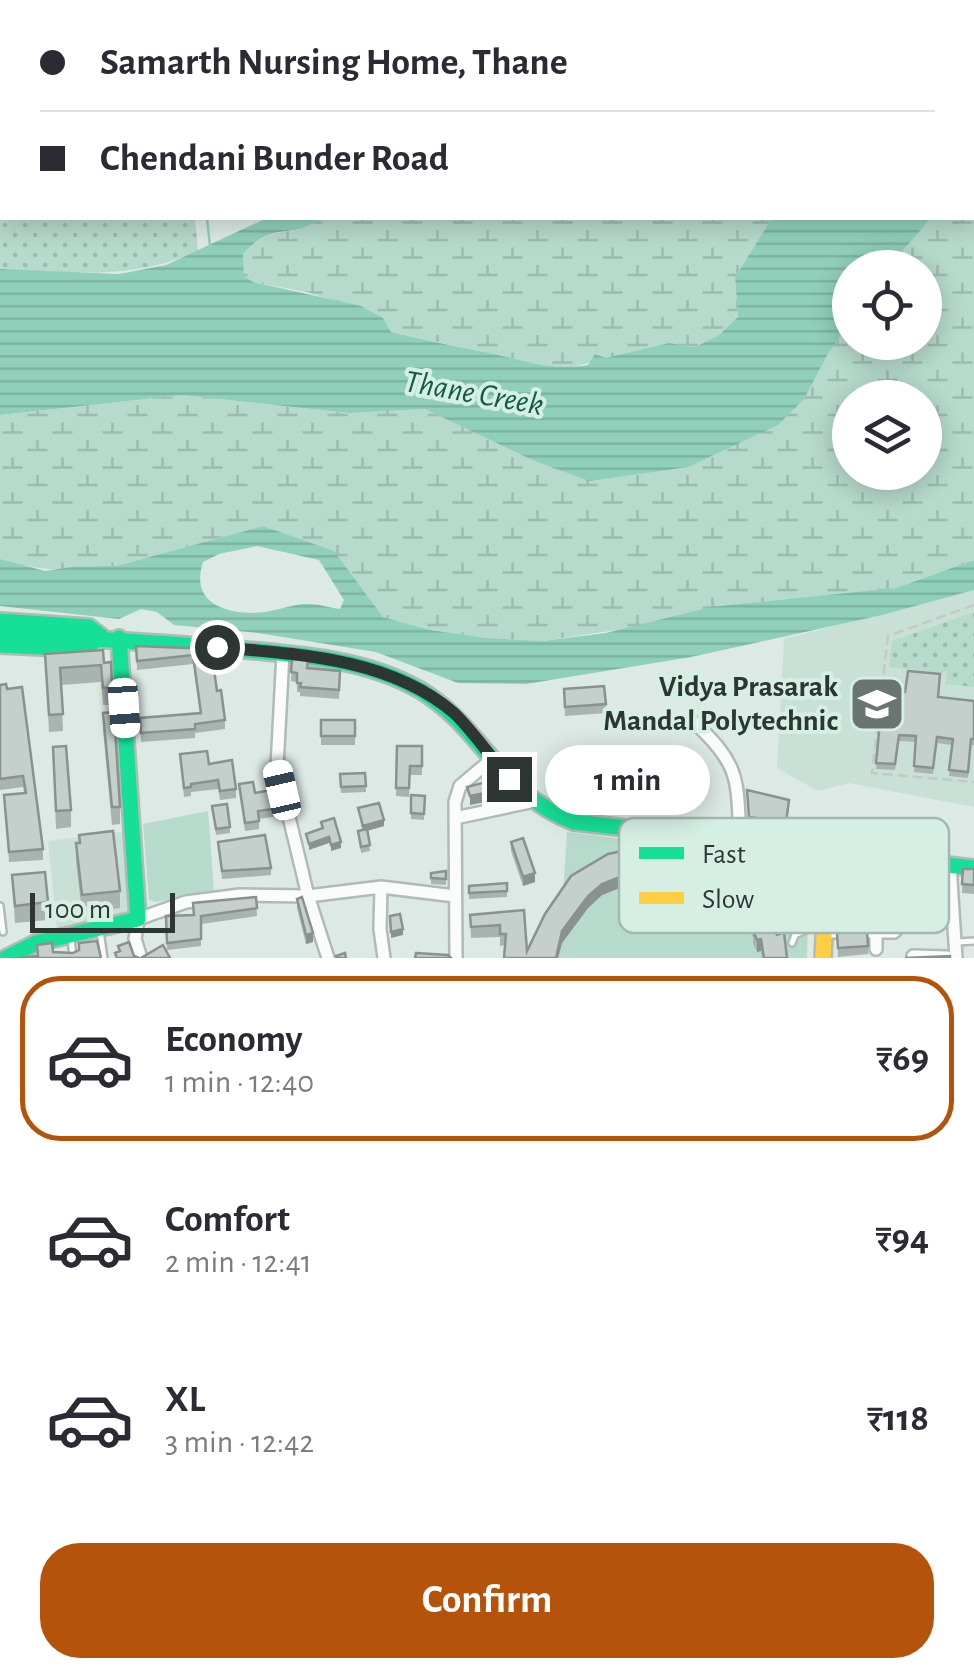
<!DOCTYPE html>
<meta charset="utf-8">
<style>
:root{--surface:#fff;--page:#f2f2f3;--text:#2b2b33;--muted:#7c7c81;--line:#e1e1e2;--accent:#b45309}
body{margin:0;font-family:"Alegreya Sans",sans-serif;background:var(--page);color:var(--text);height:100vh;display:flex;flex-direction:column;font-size:38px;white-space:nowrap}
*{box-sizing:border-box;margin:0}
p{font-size:32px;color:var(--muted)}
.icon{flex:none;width:55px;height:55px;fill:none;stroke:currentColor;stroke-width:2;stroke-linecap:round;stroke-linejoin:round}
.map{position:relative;height:958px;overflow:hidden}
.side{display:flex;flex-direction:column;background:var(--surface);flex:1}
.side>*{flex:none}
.top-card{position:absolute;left:0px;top:0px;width:975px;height:220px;box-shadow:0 5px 25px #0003;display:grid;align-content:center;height:220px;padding:0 40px;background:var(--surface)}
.tools{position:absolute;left:832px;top:250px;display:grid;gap:20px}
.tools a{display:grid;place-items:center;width:110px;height:110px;border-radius:50%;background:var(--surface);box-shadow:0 5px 25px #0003;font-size:50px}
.scale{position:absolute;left:30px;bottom:25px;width:145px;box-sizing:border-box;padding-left:10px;border:5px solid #2d3633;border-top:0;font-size:28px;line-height:35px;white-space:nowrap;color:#2d3633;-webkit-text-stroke:8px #d6efe5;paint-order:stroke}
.end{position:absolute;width:45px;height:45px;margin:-22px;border:12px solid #2d3633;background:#fff;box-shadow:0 0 0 5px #fff}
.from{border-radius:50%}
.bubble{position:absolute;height:70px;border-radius:35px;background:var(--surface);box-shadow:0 5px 25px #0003;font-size:32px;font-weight:600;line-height:70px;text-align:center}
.car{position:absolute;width:30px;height:60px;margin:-30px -15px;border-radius:12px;box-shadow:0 0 8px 2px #0007;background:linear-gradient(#fff 24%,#345 0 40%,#fff 0 76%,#345 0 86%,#fff 0)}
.top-card b{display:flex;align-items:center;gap:35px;height:95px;font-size:38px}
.top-card b+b{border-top:2px solid var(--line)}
.top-card i{width:25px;height:25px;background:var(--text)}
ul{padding:18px 0 0;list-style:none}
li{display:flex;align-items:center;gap:30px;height:165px;margin:0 20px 15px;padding:0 20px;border:5px solid transparent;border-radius:40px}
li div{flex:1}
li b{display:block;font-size:38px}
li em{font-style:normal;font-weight:600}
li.selected{border-color:var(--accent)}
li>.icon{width:90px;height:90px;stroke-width:1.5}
.primary-button{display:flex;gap:20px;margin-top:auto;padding:20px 40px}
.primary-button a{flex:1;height:115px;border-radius:40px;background:var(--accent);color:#fff;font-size:40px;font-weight:600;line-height:115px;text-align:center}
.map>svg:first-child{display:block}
</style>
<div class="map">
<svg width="974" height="958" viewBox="0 0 974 958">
<defs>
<pattern id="wetland-marsh" width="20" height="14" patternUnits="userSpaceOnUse" patternTransform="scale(2.5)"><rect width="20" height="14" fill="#b6dacc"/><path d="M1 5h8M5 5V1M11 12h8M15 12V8" fill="none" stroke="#9dbcb0"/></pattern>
<pattern id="park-dots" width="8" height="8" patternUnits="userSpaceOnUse" patternTransform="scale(2.5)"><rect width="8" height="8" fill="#b6dacc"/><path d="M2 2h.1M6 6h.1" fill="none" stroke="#9dbcb0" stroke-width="1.8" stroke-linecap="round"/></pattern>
<pattern id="water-rules" width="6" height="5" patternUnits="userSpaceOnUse" patternTransform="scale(2.5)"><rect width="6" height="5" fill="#90d0bb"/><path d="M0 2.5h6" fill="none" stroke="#7cb3a1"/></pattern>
</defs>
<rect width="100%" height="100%" fill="#dce9e4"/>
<path fill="#c9e0d7" d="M974,590V807L849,783L818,791L777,768L784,639Z
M129,831L133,912L126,916L57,930L48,841Z"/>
<path fill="url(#wetland-marsh)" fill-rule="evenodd" d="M974,166V560L896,588L543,641L486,638L430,630L383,617L333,551L263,526L116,566C77,571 38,572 0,559V415L182,395L349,413L426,409L530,459L826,357L850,322V342H925V268L889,267L931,218H972ZM850,398H925V472H850Z
M321,218H772L735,277L738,317L719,335L695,347L669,343L572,367H540L516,359L391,332L383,318L307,292L253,282L244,276L243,254C274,220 293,241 321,218Z"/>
<path fill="url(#park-dots)" d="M0,181L2,218H195L198,251C129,281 73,272 0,269Z
M974,612V687L946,684L947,673L889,667L892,641Z"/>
<path fill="#b6dacc" d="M208,811L214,891L156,902L149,900L143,824Z
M567,832L809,863L807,958H533L563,893Z"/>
<path fill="url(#water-rules)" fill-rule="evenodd" d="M267,218H321C293,241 273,219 243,254L244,276L253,282L361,306L383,318L391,332C425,340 459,347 494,354C530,362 549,371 588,365L595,354L606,358L669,343L695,347L719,335L738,317L735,277L772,218H931L889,267L850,268V322L826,357L804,399L778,425L688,467L589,481L530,459L425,409L349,413L182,395L0,415V269L119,274L166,265Z
M263,526L334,551L383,617L430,630L487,638L543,641L606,633L711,607L896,588L974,560V590L882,615L691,657L526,684L458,683L376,652L258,633L174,625L157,612L141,609L119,619L0,606V559L45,571L72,567L116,566ZM257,546L319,560L344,600L340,609C330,608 320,604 309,604C290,604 272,613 253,613C219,612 191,600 203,562L219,554Z"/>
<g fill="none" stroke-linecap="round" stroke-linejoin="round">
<path stroke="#90d0bb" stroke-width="2.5" d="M183,0V2
M764,2L765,0
M207,218L210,246"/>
<g stroke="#b0bbb6" stroke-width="10">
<path id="lane" d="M222,0V2
M0,906L3,932
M100,931L104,958
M71,938L73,958
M958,942L974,941
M792,943L795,935L822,923"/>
</g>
<g stroke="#b0bbb6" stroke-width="16">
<path id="street" d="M283,653L277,767L308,896L328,958
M694,722C741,766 737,779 740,841
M455,818L530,802
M950,865L956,958
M381,887L380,929L384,958
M897,920L907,918V884L935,880
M824,932H894L897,929L894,859
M876,932V949
M913,956L947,957
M141,958L135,939L138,919L186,902L240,895L308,896L381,887L455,896
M456,958L455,802L460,786L492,759"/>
</g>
<g stroke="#b0bbb6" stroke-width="20">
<path id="fast" d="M8,2L13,0
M0,621L89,627L102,637
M0,634C79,638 157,642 236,649C298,655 364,658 420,690C482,727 502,796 574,822L974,868
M0,645L83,649L98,639
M6,958L36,943L138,919L119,638"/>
</g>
<g stroke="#b0bbb6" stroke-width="20">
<path id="slow" d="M823,958L828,851"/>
</g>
<path stroke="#c4c9c7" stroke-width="2.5" stroke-dasharray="10 5" stroke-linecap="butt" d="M0,207H2
M974,605L888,636L872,773L974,782"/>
<use href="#lane" stroke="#fafcfb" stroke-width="5"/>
<use href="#street" stroke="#fafcfb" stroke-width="11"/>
<use href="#fast" stroke="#16e098" stroke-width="15"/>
<use href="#slow" stroke="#ffcf43" stroke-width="15"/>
<path stroke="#c8cbca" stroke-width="2.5" stroke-dasharray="15 8" stroke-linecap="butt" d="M925,0L927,2
M950,0L951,2
M969,0L971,2
M972,20L974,22
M972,48L974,51
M972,86L974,88"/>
</g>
<path fill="#a9b3af" d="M136,646L211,649L217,691L225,720V729L195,733V738L141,742L140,718L200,713L193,664L137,670Z
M45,654L104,663L112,687V705H103L101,682L61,685L63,731L49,732Z
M292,659L307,668L340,671L339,699L300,696V692H297V682L291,681Z
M0,685L43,849V860L9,862L4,795L24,793L23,787L0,790Z
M564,689L606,704V713L565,716Z
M883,691L974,701V745H971L968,778L949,776L952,745L937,743L933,774L914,772L916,742L899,741L895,770L876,769Z
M103,713L120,807V824L112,825L103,730Z
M321,720H355V745H321Z
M397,746H422V775H410L409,797L396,796Z
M53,747L71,810V827L56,829Z
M180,754L209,764L236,789V798L220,800L218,789L191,792V796L184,797Z
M365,773L366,792L341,793L340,774Z
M239,784L279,808V816L259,819V829L245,831Z
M747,790L789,807L786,829L749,824Z
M411,795L425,796L424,820L411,819Z
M212,806L230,827V833L216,835Z
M358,808L384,826L367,831L370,851L361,853L358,831L362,830Z
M79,835L120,891V908L82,913L76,861V843H79Z
M218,842L271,868V875L222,879Z
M511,842L535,882L523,886L511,851Z
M765,852L806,880L804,882V892L802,896V909L775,932L787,958H762L761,951L757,952L753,943V937L736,912L703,885L688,879H642L602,895L588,908L562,943L558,958H504L505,945L500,946V937L471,938L470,915L524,910L527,951L608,854L732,873Z
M963,869H974V894L962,893Z
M446,871V885L431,884V879Z
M12,875L48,902V920L15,923Z
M507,883V897L469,899V886Z
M256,897L257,916L201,924V946L167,950L166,916L193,915V903Z
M297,899L313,942L306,944L297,908Z
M837,932L868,946V954L838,957Z"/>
<path fill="#8a928f" d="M500,790V799L470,805V796Z
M384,820V826L363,832V826Z
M329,837V843L309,850V844Z
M341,842V848L331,851V845Z
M642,868V879L602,895L588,908L562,943L558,958H556L562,931L588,896L602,884Z
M806,868L804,892L801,899L802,897V909L771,936V924L798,875Z
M535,873V882L523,886V877Z
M403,929V935L391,938V932Z
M313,933V942L306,944V935Z
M761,939V951L757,952V940Z"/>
<path fill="#c5d0cc" stroke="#8a928f" stroke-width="2.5" d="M286,0H521L522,2H287Z
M651,0H693L694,2H649H651Z
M136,646L211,649L217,691L221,690L225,720L195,724V729L141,733L140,718L201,713L193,655L137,661Z
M103,650L104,663L111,662L112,687L103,688L101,665L60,668L63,714L49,715L45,654Z
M292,659L308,660L307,668L340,671L339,690L300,687L301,683H297V673L291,672Z
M908,671L940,674L938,697L974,701V739H971L968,772L949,770L953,739L937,737L933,768L914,766L916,736L899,735L895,764L876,763L883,691L905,692Z
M6,684L7,689L22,687L43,849L9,852L4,795L26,793L23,776L0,779V685Z
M604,686L606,704L565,707L564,689Z
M114,712L120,807H112L103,713Z
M321,720H355V736H321Z
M66,746L71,810L56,811L53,747Z
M397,746H422V766H410L409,788H396Z
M207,751L209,764L232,760L236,789L220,791L218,780L191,784V787L184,788L180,754Z
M365,773L366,786L341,787L340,774Z
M497,779L500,790L470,796L467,787Z
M253,782L255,793L271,790L275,792L279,808L258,811L259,821L245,823L239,784Z
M747,790L789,800L786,822L749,817Z
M411,795L425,796L424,814L411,813Z
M379,803L384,820L363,826L358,808Z
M227,804L230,827L216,829L212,806Z
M334,818L341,842L331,845L329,837L309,844L306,834L323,828L321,822Z
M367,829L370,845L361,847L358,831Z
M113,831L120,891L82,895L76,843H80L79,835Z
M265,835L271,868L222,871L218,842Z
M523,838L535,873L523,877L511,842Z
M651,845L695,849L732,873L761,848L765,852L770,847L775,852L778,848L784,855L790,850L806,868L798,875L804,881L798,892L802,897L771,924L777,935L784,932L787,958H764L761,939L757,940L753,931L757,930L736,900L703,874L688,868H642L602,884L588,896L562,931L556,958H504L506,934H500V925L471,927L470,915L524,910L527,951L545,914L571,876L608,854Z
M963,869H974V885L962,884Z
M446,871V879L431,878V873Z
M45,872L48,902L15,906L12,875Z
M507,883V891L469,893V886Z
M256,897L257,908L201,916V939L167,943L166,916L194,915L193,903Z
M302,897L313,933L306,935L297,899Z
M400,914L403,929L391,932L390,916Z
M837,932H867L868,946L838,948Z
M97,941L101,958H19L38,956L37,945L52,943L53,952L73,953L79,950V943Z
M129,942L134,956L139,958H117L115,953L120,951L118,946Z
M163,945L170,958H141Z
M345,953L346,958H337L336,956Z
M416,953L448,955L451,958H415Z
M950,956V958H905Z"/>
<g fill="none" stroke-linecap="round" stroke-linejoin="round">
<path stroke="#2d3633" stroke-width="12" d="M217,647C297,654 390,658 454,713C474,732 491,758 509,779"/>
</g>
<defs>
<g id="university-square" transform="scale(2.875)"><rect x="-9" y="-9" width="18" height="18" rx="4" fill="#6a7571" stroke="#d6efe5"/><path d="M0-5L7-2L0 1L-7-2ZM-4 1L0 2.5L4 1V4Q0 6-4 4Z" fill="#fff"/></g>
</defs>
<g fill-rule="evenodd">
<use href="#university-square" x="877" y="704"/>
</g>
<g text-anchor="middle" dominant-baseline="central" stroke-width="8" stroke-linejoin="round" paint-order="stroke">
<g font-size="30" font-weight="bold" fill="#2d3633" stroke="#d6efe5" text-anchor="end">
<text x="838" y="687">Vidya Prasarak<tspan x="838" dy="34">Mandal Polytechnic</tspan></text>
</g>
<g font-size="32" font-style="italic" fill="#135a47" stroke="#d6efe5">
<text transform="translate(474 393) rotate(10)">Thane Creek</text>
</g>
</g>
<rect x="619" y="818" width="330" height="115" rx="15" fill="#d6efe5" stroke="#a3b8b0" stroke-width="2.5"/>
<rect x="639" y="847" width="45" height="12" fill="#16e098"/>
<rect x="639" y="892" width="45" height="12" fill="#ffcf43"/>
<g font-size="28" fill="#2d3633">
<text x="702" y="863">Fast</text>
<text x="702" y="908">Slow</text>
</g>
</svg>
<div class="tools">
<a><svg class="icon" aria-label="locate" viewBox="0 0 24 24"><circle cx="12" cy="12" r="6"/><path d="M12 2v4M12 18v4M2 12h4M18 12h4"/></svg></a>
<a><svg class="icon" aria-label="layers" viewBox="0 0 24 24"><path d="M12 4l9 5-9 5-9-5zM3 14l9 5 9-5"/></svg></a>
</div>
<div class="scale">100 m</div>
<i class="end from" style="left:217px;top:647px"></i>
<i class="end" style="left:509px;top:779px"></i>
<div class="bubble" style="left:545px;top:745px;width:165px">1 min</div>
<i class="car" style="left:124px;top:708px;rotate:176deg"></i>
<i class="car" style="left:282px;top:790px;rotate:347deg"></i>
<div class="top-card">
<b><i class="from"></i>Samarth Nursing Home, Thane</b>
<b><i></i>Chendani Bunder Road</b>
</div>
</div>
<section class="side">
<ul>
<li class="selected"><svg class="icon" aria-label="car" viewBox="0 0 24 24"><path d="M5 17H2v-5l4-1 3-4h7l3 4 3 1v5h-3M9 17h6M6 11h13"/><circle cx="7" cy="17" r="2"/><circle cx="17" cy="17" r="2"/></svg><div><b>Economy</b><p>1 min · 12:40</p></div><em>₹69</em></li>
<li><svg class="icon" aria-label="car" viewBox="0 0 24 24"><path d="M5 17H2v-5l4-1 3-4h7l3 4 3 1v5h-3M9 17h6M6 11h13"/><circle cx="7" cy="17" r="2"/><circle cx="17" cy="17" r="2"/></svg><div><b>Comfort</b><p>2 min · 12:41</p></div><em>₹94</em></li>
<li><svg class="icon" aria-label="car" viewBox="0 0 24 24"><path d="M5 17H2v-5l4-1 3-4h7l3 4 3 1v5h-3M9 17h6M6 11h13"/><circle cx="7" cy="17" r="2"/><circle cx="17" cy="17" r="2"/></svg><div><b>XL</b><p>3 min · 12:42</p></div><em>₹118</em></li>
</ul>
<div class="primary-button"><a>Confirm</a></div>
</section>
